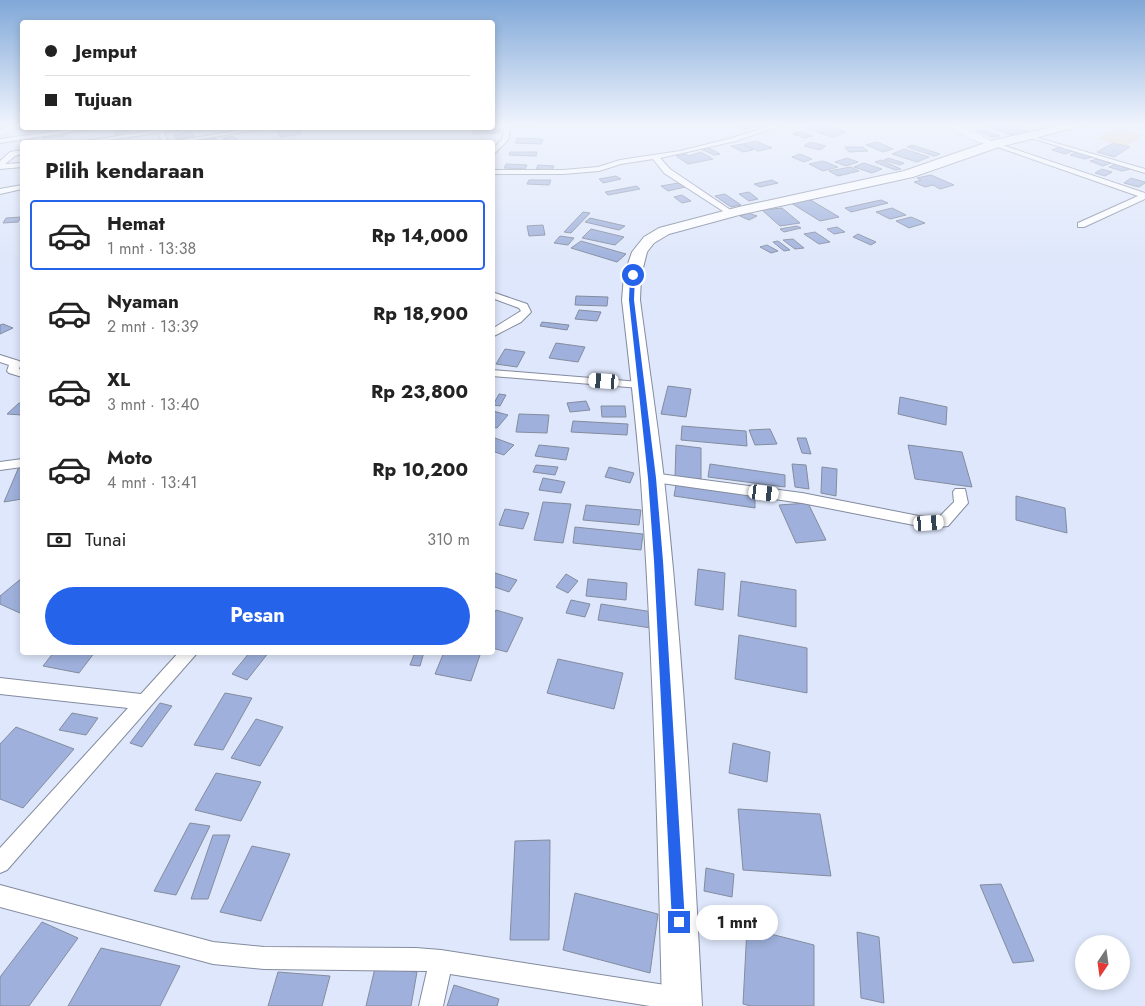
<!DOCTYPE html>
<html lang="id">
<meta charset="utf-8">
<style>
:root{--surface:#fff;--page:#f6f6f6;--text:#222;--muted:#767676;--line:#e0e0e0;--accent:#2563eb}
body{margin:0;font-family:Jost,sans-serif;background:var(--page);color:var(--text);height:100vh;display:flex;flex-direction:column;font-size:19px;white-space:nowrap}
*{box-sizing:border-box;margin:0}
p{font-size:16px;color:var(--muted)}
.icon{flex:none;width:28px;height:28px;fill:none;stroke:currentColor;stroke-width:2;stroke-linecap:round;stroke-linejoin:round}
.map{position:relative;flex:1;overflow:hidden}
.details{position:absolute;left:20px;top:140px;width:475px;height:515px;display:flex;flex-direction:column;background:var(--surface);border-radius:5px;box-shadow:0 2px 8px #0003}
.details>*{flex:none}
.banner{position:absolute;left:20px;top:20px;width:475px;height:110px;border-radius:5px;box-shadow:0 2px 8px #0003;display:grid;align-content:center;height:110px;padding:0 25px;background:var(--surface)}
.needle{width:32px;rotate:193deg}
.tools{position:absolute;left:1075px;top:935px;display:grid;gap:10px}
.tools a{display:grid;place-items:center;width:55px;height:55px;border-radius:50%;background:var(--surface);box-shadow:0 2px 8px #0003;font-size:25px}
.end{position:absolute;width:22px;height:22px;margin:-11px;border:6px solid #2563eb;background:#fff;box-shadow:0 0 0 2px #fff}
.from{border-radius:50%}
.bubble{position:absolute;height:35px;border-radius:18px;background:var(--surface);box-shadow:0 2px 8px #0003;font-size:16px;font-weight:700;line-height:35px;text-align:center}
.car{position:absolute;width:15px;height:30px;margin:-15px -8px;border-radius:6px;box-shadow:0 0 4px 1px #0007;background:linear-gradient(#fff 24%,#345 0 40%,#fff 0 76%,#345 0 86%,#fff 0)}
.banner b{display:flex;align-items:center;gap:18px;height:48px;font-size:19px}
.banner b+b{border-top:1px solid var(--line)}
.banner i{width:12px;height:12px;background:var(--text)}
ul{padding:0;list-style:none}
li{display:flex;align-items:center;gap:15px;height:70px;margin:0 10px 8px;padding:0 15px;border:2px solid transparent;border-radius:5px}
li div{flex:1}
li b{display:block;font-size:19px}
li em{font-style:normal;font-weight:700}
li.selected{border-color:var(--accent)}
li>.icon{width:45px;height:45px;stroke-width:1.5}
h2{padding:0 25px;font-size:22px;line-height:60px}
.pay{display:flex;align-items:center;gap:12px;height:55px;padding:0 25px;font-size:19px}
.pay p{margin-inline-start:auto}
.action{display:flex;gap:10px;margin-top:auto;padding:10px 25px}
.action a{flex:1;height:58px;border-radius:30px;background:var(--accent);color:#fff;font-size:20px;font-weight:700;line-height:58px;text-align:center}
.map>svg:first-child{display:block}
</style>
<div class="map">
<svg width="1145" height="1006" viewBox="0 0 1145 1006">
<rect width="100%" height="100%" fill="#dee7fb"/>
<path fill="#ddd3aa" d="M1116,128L1145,135L1126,146L1097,139Z"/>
<path fill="#9eb0db" stroke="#848c9e" d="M513,124H532L531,128L512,127Z
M733,124H750L757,126L746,129Z
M820,124L846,132L833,137L807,129Z
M997,124H1005L1027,131L1011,135L987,126Z
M298,128L301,134L280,137L276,129Z
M500,129V133L473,134V131Z
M131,130L129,134L115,135L117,131Z
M984,130L1000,136L992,137L976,131Z
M190,131L194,136L177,139L174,135Z
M802,131L813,136L805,138L793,134Z
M68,133L65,136L43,138L46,135Z
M233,136L240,142H228L223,138Z
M216,138L217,142H198V140Z
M517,138L543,139L541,144L515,143Z
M756,141L772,148L758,151L743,144Z
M810,142L826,146L820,150L804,146Z
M877,142L893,149L883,152L866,145Z
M1113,143L1130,147L1114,157L1097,152Z
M742,144L753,150L743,152L731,146Z
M912,145L940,154L934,156L907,147Z
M707,147L720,154L714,155L701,149Z
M845,147H863L868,151L849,152Z
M1060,147L1073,151L1065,154L1052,150Z
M904,149L929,157L917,162L892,154Z
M510,152H537L536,156L509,155Z
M701,152L713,159L688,164L676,156L686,154L689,156Z
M1077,152L1092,157L1085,159L1070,155Z
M800,154L812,159L804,162L792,157Z
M847,158L858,162L846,166L835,162Z
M888,158L904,163L900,165L884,160Z
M1098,159L1111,163L1103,166L1090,161Z
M881,160L901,169L895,170L875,162Z
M823,161L838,167L823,171L809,164Z
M864,163L882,169L872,173L854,167Z
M506,164L527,165L525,169L504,168Z
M1116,164L1130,169L1122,171L1109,167Z
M538,165L554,166L552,170L536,169Z
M851,167L859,171L838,176L829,171Z
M1102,169L1112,172L1105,176L1095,173Z
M931,175L954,185L940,189L933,185L925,187L914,182L921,180L917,178Z
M616,176L621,179L603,183L599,179Z
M1131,178L1145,182V183L1139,187L1124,183Z
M529,180H551L549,185L527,184Z
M772,180L778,183L760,187L754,184Z
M678,183L685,187L668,191L661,186Z
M637,186L640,189L608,195L605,192Z
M749,192L758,199L749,201L739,194Z
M725,194L741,205L731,207L715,196Z
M682,195L691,201L682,203L674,197Z
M809,199L839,217L820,221L791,203Z
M881,200L888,203L851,212L845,208Z
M782,208L800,223L780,226L762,210Z
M892,208L906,215L890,219L876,212Z
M583,212L590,213L571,233L564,232Z
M748,213L757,216L749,220L740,216Z
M21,217L18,222L3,223L6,218Z
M911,217L925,223L909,228L896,221Z
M590,218L625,226L619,230L585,222Z
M543,225L545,235L529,236L527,226Z
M797,226L801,228L784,232L780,229Z
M837,227L845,232L834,234L827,229Z
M591,229L624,237L615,245L582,238Z
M815,232L830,242L819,244L804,234Z
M858,234L876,242L871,245L853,237Z
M560,236L574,238L568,245L554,243Z
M793,239L804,248L795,249L783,240Z
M581,241L626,254L617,262L571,248Z
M778,241L790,250L784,251L773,242Z
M767,245L778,251L771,253L760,247Z
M576,296L608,297L607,306L575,305Z
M579,310L601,312L597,321L575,319Z
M542,322L569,325L567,330L540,326Z
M3,324L13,328L0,334V325Z
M556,343L585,347L578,362L549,358Z
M505,349L525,352L517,367L496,364Z
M668,386L691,389L686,417L661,414Z
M499,394L506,395L500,406L493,405Z
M900,397L947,407L946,425L898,414Z
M586,401L590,410L570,412L567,403Z
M19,403H22V415L7,414Z
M601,406H625L626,417H602Z
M493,411L508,415L497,428L492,427Z
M519,414L549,415L547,433L516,432Z
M573,421L628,424L627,435L571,432Z
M682,426L746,431L747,446L681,440Z
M770,429L777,444L755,445L749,430Z
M495,438L514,445L504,455L492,451V440Z
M797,438H806L811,454L802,453Z
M539,445L569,448L566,460L535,456Z
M676,445L701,448V479L675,477Z
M908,445L962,452L972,487L915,479Z
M710,464L785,475V487L708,477Z
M792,464L806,465L809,489L795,487Z
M536,465L558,467L555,475L533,472Z
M609,467L634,473L630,483L605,477Z
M822,467L837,469L836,496L821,493Z
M22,468V499L4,502L18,469Z
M543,478L565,482L561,493L539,490Z
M676,485L755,495V508L674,496Z
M1016,496L1065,508L1067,533L1016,520Z
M543,502L571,504L563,543L534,540Z
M808,503L826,540L796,543L779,505Z
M586,505L641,510L639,525L583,520Z
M505,509L529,513L523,529L499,525Z
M575,527L643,534L641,550L573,543Z
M698,569L725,573L723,610L695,605Z
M492,572L517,580L509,592L492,586Z
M566,574L578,581L568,593L556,587Z
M22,578V614L0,604V596Z
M588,579L627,583L626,600L586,596Z
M741,581L796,590V627L738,616Z
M571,600L590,604L585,617L566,613Z
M601,604L653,612L651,628L598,620Z
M496,610L523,618L507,652L492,648V617Z
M739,635L807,648V693L735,679Z
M54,652H95L79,673L43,666Z
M250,652H269L247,680L232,674Z
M415,652H424L420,666L410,665Z
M444,652H481L471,681L435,674Z
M558,659L623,673L614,709L547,693Z
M225,693L252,698L223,750L194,745Z
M160,703L172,706L142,747L130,743Z
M72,713L98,718L86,735L59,730Z
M256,719L283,727L260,766L231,758Z
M16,727L74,749L23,808L0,799V744Z
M733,743L770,752L767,782L729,773Z
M216,773L261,782L241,821L195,810Z
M738,809L820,814L831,876L743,870Z
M190,823L210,826L176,895L154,891Z
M213,835H230L208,899H191Z
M550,840L549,940H510L515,841Z
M252,846L290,854L261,921L220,912Z
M706,868L734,874L732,897L704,891Z
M1001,884L1034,961L1013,963L980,885Z
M575,893L658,914L650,973L563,950Z
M42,922L78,938L29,1006H0V977Z
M747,928L814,945V1006H751L743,1004Z
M857,932L879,937L884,1003L861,998Z
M101,948L180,966L160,1006H68Z
M375,968L417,972L411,1006H366Z
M278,972L330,976L322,1006H268Z
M454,985L499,999L497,1006H447Z"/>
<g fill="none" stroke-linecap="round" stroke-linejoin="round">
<g stroke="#838b9e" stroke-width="2">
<path id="minor" d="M505,124H511L508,140L492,156V149L502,140Z
M776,124H785L736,141L660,158L670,169L732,211L733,213L729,215L664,173L653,159L621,164L599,171L563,174H492V170H563L598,167L620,160L680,151L732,138Z
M82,128H96L0,143V139Z
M156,128H187L164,132L168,142H162L158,133L94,142H80L156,130Z
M255,128H268L182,142H169Z
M1028,135L1145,169V173L1028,137Z
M992,143H996L1145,193V199L1084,227H1078V223L1138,196L992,145Z
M22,150V154L15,156L5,164L22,163V167L0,169V161L10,152Z
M22,185V189L0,194V189Z
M492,292L527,304L531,312L521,322L492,337V329L521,311L519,308L492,298Z
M0,355L19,361L21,363L19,369L22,370V377L9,373L7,371L9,365L0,362Z
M492,370L640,382L646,385L640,388L492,376Z
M22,459V467L0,470V462Z
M652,473L802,493L929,518L939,517L954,502L953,492L955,489H965L968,503L948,526L929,528L802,503L647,481L645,478L647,475Z
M179,652H198L7,870L0,873V848L128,708L0,694V678L141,694Z
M0,885L213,942L264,947L416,948L441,950L678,987L686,991L690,999L687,1006H650L450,974L443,1006H419L427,971L264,969L213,964L0,907Z"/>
</g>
<g stroke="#838b9e" stroke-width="1">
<path id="tertiary" d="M15,124H22V127L0,136V130Z
M945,124H955L998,144L994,147L970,139Z"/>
</g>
<g stroke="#838b9e" stroke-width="2">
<path id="trunk" d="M1065,124H1084L1082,126L999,147L913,177L739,215L669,234L654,243L647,252L641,276L640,300C648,360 657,420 664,479C683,654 693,830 702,1006H662C658,831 653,655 641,481C636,420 629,360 622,300L624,276L632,252L644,237L659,228L739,207L904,171L991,141Z"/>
</g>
<use href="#minor" fill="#fff" fill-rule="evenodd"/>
<use href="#tertiary" fill="#fff" fill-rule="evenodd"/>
<use href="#trunk" fill="#fff" fill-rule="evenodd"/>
</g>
<linearGradient id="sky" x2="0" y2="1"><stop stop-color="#80a8d8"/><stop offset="0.47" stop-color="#f0f4fd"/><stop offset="1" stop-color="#f0f4fd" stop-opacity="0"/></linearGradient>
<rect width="1145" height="265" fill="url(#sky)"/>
<path fill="#2563eb" d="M633,273L635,275L634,300L656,478L663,561L685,922L683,926L679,928L674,926L672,922L654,561L648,478L629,300L630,275Z"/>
</svg>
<div class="tools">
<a><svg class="needle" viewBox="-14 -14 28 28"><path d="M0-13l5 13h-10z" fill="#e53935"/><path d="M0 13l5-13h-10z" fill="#767676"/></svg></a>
</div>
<i class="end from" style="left:633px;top:275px"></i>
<i class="end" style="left:679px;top:922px"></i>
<div class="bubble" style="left:696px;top:905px;width:82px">1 mnt</div>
<i class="car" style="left:604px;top:381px;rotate:274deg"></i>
<i class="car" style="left:764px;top:493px;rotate:97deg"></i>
<i class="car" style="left:929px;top:523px;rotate:86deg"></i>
<div class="banner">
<b><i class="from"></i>Jemput</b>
<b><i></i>Tujuan</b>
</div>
<section class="details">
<h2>Pilih kendaraan</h2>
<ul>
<li class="selected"><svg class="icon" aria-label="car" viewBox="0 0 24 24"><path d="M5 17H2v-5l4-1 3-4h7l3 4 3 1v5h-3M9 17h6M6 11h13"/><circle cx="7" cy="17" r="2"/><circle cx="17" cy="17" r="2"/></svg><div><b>Hemat</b><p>1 mnt · 13:38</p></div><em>Rp 14,000</em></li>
<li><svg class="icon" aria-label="car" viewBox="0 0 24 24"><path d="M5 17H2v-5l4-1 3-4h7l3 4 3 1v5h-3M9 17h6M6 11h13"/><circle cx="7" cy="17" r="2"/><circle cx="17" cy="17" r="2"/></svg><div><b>Nyaman</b><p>2 mnt · 13:39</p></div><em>Rp 18,900</em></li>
<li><svg class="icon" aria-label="car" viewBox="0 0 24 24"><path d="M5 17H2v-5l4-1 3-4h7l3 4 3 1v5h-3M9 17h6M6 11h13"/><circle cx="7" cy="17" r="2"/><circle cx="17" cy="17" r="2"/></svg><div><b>XL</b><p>3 mnt · 13:40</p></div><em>Rp 23,800</em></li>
<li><svg class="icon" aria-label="car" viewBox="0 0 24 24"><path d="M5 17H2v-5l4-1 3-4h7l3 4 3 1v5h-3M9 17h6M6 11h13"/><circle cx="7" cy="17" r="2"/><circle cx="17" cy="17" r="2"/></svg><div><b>Moto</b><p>4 mnt · 13:41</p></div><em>Rp 10,200</em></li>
</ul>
<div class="pay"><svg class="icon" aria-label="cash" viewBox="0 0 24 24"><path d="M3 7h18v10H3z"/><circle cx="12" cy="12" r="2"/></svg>Tunai<p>310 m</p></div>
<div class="action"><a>Pesan</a></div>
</section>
</div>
